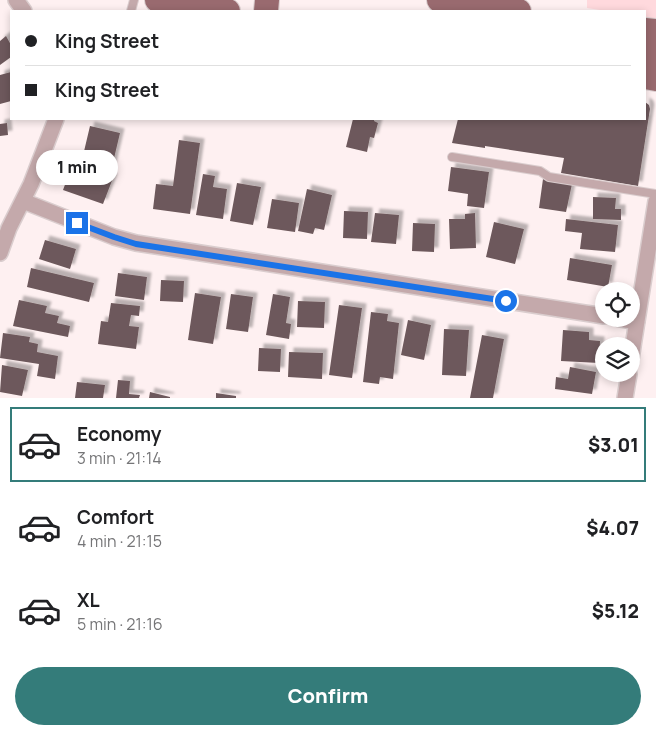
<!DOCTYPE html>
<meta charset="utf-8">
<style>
:root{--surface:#fff;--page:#f6f6f6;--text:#202124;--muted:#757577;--line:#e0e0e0;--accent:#347c7a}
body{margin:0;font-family:Manrope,sans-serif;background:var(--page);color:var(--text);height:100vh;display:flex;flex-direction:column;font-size:19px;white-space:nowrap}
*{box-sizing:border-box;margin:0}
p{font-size:16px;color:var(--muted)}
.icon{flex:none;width:28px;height:28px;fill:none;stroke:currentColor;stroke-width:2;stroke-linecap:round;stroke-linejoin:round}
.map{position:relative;height:398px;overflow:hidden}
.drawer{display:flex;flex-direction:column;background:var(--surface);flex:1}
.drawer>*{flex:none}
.hud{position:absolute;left:10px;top:10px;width:636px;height:110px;border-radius:0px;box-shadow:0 2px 8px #0003;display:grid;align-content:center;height:110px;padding:0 15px;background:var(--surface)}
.fabs{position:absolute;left:595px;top:282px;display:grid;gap:10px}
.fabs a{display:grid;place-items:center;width:45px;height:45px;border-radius:50%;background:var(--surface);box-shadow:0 2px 8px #0003;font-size:25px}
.end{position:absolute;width:22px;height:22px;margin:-11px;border:6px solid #1a73e8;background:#fff;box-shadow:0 0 0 2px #fff}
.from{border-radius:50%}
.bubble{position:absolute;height:35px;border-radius:18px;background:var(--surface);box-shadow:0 2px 8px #0003;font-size:16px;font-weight:800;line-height:35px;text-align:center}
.hud b{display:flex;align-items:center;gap:18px;height:48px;font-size:19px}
.hud b+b{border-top:1px solid var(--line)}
.hud i{width:12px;height:12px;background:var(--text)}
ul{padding:9px 0 0;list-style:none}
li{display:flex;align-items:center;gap:15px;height:75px;margin:0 10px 8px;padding:0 5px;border:2px solid transparent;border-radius:0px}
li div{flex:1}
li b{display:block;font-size:19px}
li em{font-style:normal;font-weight:800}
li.selected{border-color:var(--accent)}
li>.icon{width:45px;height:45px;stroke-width:1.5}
.cta{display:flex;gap:10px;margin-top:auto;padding:10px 15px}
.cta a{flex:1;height:58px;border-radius:30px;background:var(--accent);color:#fff;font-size:20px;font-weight:800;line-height:58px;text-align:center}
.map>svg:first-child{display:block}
</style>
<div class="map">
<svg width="656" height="398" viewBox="0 0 656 398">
<defs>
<filter id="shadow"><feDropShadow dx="4.5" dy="-4.5" stdDeviation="1" flood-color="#0004"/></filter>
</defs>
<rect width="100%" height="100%" fill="#fef0f1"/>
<path fill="#ffd9dd" d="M587,0H656V19L645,17V11H606L587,8Z"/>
<path fill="#6d595b" filter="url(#shadow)" d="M6,36L11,45V57L0,65V41Z
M11,72V101L0,104V75Z
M645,102L649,105L650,109L638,186L561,173L564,158L485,146V148L452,143L458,119H645Z
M353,119H374V121L378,123L374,138L370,137L367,152L346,147Z
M7,123L8,135L0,136V124Z
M90,126L120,133L111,171L81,164Z
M179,140L200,143L190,214L153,209L156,184L173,186Z
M73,163L113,178L103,204L63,190Z
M451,167L489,172L484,208L467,206L468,194L448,191Z
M203,174L215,176L213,187L227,189L223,219L196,215Z
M543,179L572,184L566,212L539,208Z
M237,183L261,187L253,225L230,221Z
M307,189L332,195L324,230L315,228L313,234L298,231Z
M593,197L616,198L615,209H621V220L593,219Z
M272,199L299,203L295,232L267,228Z
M344,211L368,212L367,239L343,238Z
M375,213L399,215L396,244L371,242Z
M475,213L476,248L450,249L449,219H465V214Z
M566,219L618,225L615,252L580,249L582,233L565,231Z
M494,222L524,229L515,264L486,257Z
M413,223L435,224L434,252L412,251Z
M45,240L76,249L70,269L39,259Z
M570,258L612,265L608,287L567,280Z
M31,268L94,283L89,302L27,287Z
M118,273L147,277L144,300L115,296Z
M161,280L184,281L183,302L160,301Z
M195,293L221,297L213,344L188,340Z
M231,294L253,297L248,332L226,329Z
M273,294L290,297L286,323L291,324L289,339L266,335Z
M19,300L47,306L45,313L59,316L57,323L70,326L68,337L13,326Z
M298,301L325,302L324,328L297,327Z
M111,303L140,306L139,316L131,315L129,326L139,327L136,349L98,344L101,321L108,322Z
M339,305L362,308L352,378L329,375Z
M371,312L388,314L387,321L399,323L393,379L380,377L379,384L363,382Z
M408,320L431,325L424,360L401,355Z
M444,329L469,330L466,376L442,375Z
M563,330L589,332V340L600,341L599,363L561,361Z
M3,333L30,337L29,342L38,344L37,352L58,356L55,379L37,376L39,364L0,358Z
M482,335L504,339L493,398H470Z
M259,348L281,349L280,372L258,371Z
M289,352L323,353L322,379L288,377Z
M2,365L28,370L22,396L0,392Z
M570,367L596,372L592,394L555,389L556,377L568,379Z
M118,380L130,381L129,394L140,395L139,398H116Z
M77,382L105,385L103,398H75Z
M150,392L170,397V398H149Z
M216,393L236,396V398H216Z"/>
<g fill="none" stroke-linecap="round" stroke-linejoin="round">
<g stroke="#dacdce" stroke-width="10">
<path id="service" d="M131,11L134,0
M452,157L540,171L549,177L656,194"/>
</g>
<g stroke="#dacdce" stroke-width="18">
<path id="minor" d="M16,0L24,11
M23,201L114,237L136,243L604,316
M0,253L9,228L31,184L56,119
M620,319L637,322
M631,359L656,201
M625,398L629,374"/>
</g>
<g stroke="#dacdce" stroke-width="26">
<path id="primary" d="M157,0L228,11
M439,0L519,11
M266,11L267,0
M645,30L656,31
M645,53L656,55
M645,77L656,79"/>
</g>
<use href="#service" stroke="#c4a9ab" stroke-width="8"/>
<use href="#minor" stroke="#c4a9ab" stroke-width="15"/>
<use href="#primary" stroke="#996a6f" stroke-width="24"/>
</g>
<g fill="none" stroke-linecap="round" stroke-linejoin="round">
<path stroke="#1a73e8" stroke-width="6" d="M77,223L114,237L136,244L506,301"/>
</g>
</svg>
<div class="fabs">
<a><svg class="icon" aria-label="locate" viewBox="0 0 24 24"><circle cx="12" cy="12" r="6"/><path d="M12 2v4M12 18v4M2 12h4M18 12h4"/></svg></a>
<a><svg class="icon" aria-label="layers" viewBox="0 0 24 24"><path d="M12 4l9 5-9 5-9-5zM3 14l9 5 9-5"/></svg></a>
</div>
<i class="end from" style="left:506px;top:301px"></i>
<i class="end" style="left:77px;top:223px"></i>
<div class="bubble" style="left:36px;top:150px;width:82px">1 min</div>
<div class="hud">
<b><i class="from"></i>King Street</b>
<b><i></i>King Street</b>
</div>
</div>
<section class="drawer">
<ul>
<li class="selected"><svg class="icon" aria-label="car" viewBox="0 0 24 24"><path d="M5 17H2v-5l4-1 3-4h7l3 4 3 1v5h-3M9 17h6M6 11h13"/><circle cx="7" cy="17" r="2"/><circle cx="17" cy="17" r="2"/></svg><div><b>Economy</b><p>3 min · 21:14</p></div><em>$3.01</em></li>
<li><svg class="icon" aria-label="car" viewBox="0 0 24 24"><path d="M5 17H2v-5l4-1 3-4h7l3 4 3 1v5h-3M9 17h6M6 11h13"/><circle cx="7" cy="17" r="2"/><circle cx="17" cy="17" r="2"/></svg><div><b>Comfort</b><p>4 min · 21:15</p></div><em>$4.07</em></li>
<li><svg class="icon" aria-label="car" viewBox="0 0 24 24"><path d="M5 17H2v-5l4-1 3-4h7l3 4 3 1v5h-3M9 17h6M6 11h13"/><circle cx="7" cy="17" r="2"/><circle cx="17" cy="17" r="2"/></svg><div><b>XL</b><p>5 min · 21:16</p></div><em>$5.12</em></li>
</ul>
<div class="cta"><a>Confirm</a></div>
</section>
